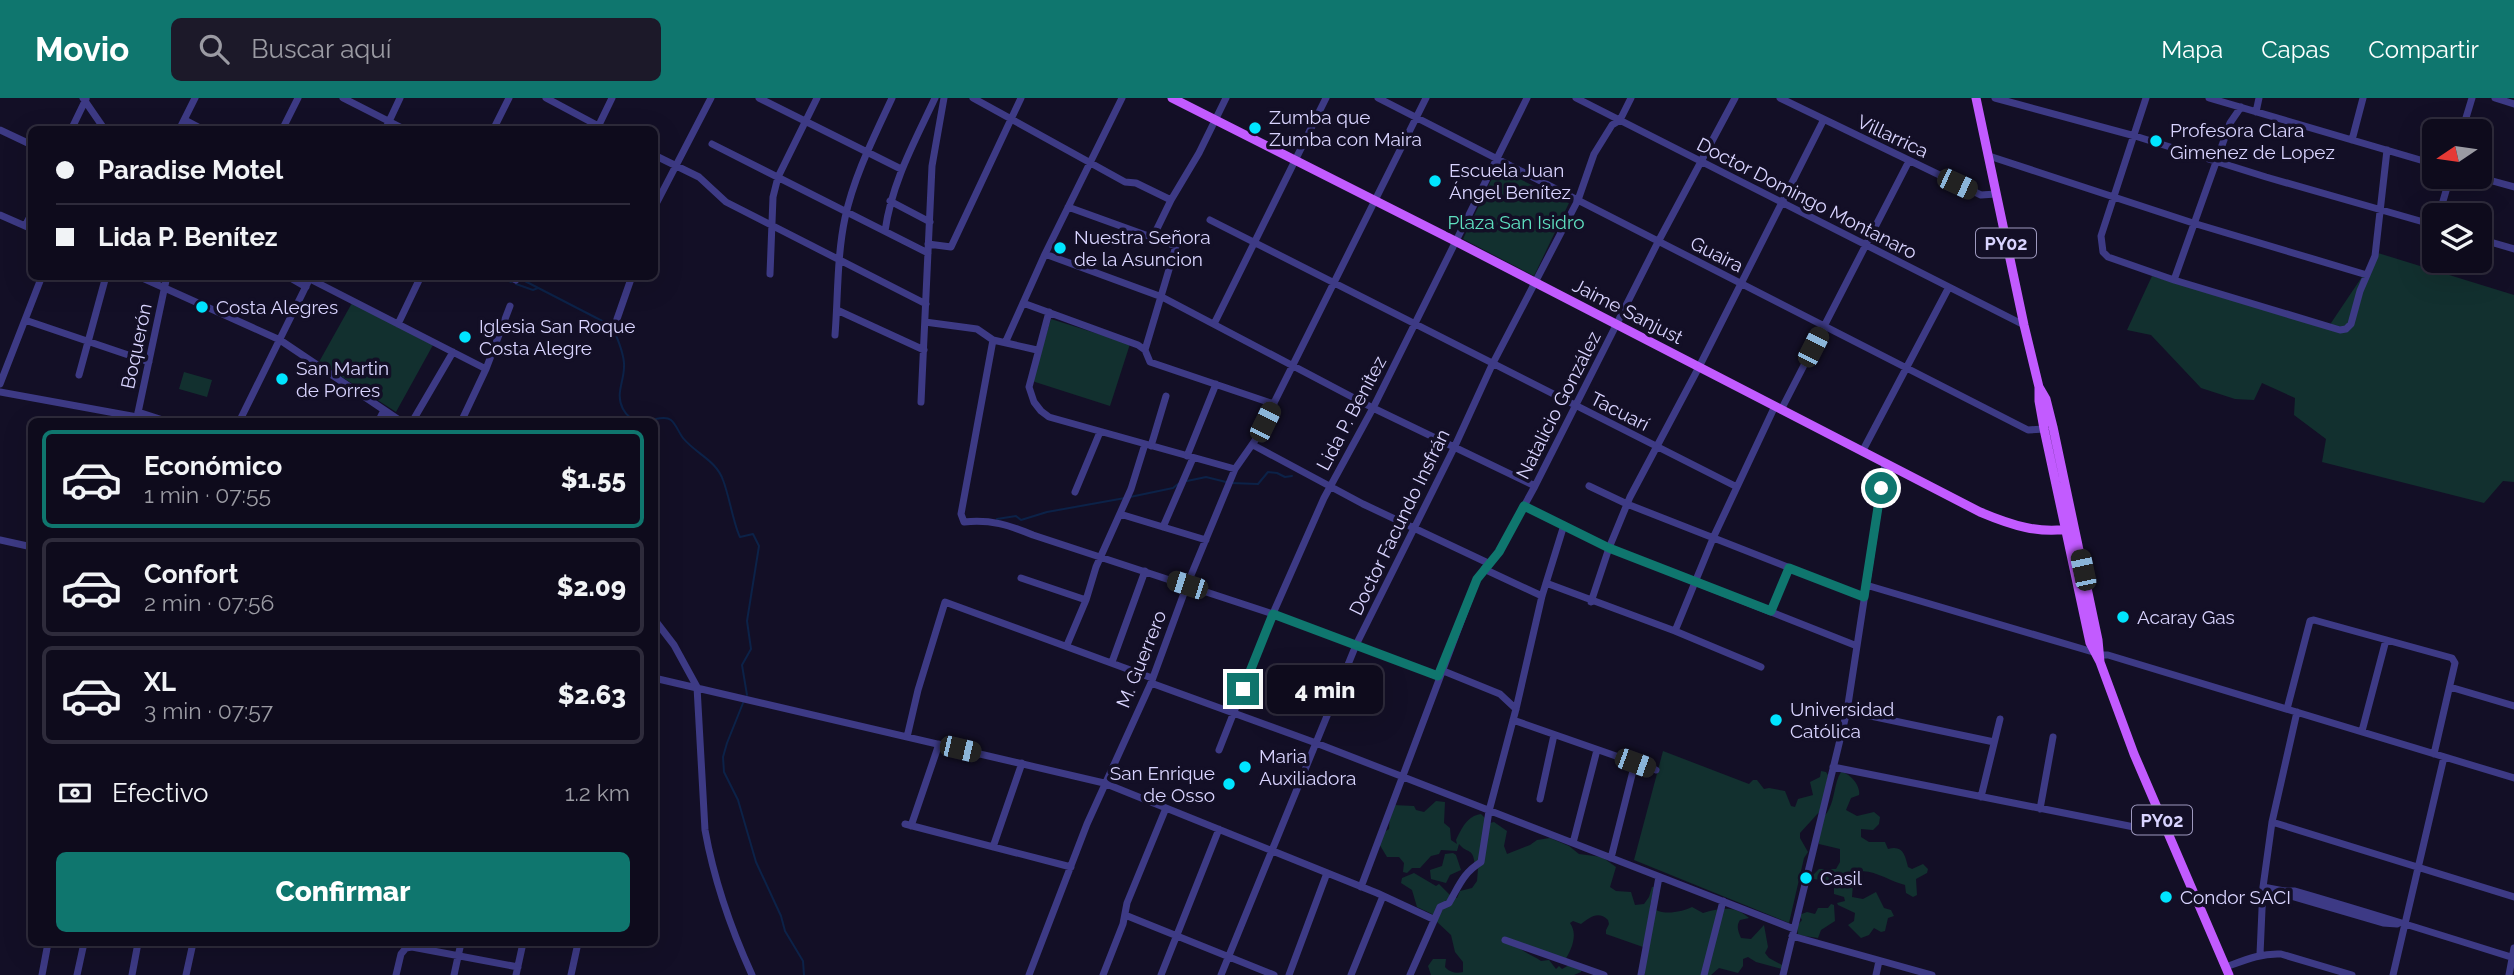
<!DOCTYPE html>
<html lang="es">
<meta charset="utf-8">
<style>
:root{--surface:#0e0b1c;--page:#1c1929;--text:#f1f3f6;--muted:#9b9ba3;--line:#2e2b3b;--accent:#0f766e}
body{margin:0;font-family:Raleway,sans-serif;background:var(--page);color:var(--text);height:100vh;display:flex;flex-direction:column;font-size:26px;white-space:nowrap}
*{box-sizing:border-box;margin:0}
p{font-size:23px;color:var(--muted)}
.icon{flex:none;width:38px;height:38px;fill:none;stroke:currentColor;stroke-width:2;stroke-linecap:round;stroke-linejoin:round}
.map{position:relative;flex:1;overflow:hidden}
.sheet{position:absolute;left:28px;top:320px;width:630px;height:528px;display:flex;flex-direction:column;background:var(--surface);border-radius:10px;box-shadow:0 7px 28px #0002,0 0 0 2px var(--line)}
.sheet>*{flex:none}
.banner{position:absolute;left:28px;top:28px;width:630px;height:154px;border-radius:10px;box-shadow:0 7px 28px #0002,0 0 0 2px var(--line);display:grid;align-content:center;height:154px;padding:0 28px;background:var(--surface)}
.needle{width:46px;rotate:257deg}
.fabs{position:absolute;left:2422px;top:21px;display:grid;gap:14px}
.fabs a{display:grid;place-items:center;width:70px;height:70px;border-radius:10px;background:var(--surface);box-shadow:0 7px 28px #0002,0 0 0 2px var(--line);font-size:35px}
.end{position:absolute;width:32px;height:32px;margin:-16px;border:9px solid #0f766e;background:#fff;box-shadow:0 0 0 4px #fff}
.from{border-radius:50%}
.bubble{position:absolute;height:49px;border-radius:10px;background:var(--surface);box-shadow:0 7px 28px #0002,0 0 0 2px var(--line);font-size:23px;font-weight:800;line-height:49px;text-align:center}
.car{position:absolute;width:21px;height:42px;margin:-21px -10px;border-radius:9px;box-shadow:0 0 5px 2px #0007;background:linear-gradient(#222 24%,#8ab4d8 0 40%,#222 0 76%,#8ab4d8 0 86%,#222 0)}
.banner b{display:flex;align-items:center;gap:24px;height:66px;font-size:26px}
.banner b+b{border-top:2px solid var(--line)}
.banner i{width:18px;height:18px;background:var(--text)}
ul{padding:12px 0 0;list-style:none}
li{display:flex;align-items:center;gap:21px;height:98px;margin:0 14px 10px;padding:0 14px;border:4px solid var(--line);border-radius:10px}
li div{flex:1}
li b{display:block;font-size:26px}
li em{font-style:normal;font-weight:800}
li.on{border-color:var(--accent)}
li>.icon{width:63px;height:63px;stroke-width:1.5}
.pay{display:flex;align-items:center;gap:18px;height:77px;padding:0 28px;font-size:26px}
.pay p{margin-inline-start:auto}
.button{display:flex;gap:14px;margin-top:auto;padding:14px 28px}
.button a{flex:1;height:80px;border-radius:10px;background:var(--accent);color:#fff;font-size:28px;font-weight:800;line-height:80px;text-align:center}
header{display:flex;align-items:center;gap:42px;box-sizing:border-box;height:98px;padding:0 35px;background:var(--accent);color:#fff}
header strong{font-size:33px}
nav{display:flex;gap:38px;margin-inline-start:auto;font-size:24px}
.search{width:490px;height:63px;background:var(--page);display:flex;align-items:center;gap:18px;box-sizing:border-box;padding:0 24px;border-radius:10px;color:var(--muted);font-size:26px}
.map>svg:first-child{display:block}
</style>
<header>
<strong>Movio</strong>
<div class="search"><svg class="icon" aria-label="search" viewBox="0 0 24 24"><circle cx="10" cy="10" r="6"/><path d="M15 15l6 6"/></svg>Buscar aquí</div>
<nav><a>Mapa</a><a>Capas</a><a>Compartir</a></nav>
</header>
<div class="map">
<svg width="2514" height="877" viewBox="0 0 2514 877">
<rect width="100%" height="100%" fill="#130f26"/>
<path fill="#12302f" d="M1497,70L1569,105L1534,178L1463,141Z
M2378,155L2514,197V384L2503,383L2484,405L2322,364L2326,341L2294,317L2295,300L2262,285L2254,302L2235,301L2201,290L2151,237L2127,232L2152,178L2327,231Z
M352,205L433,247L396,314L319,264Z
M1051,221L1130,246L1110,308L1032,283Z
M184,274L212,282L207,299L179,291Z
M1663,653L1749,686L1753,682H1757L1764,691L1769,690L1785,693L1791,708L1795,709L1798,701L1813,697L1810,684L1820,679L1821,673L1826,674L1828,677L1821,712L1800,735V740L1808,754L1804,760L1789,825L1634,762Z
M1841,674C1850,675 1861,688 1859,697L1851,700L1846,712L1857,718L1874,714L1880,719L1879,726L1873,732L1861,731V739L1869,744H1885L1888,751C1903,747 1905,757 1908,769L1912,771L1923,766L1928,771L1927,775L1916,781L1917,797L1913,799L1906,795L1905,787C1891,784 1871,770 1859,774L1858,784L1853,786L1852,799L1863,801L1876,794L1884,810L1891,812L1894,818L1888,820L1885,833L1881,834L1874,830L1869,837L1861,840L1848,827L1854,823L1855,815L1838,807L1837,805L1845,803L1844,799L1834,796V787L1828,786L1823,789L1820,782L1814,781L1812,778L1819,771H1836L1840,764V751L1819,746L1815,731C1817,723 1824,720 1828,713C1835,701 1834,685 1841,674Z
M1436,703L1445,704L1444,725L1450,730L1451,742L1457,746L1456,742C1462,730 1467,718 1481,716L1490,725L1494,724L1507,733L1504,748L1507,756L1530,747L1537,742L1550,740L1569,748L1579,756L1602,759L1616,769L1610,789L1616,793L1631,794L1635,807L1644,806L1649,799L1652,789H1654L1650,808C1660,818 1679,815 1692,809L1703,815C1720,810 1735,807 1749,820L1740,822C1736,828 1738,833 1741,840L1751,841L1764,827L1768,849L1765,855L1769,860L1782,867V871L1756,864L1748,859L1743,861V868L1738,875L1719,870L1711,877H1645L1643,849L1606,836V832L1609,826L1608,822C1598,812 1589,820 1581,826L1573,823L1570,825C1578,836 1572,851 1565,862L1517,847C1523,855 1533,857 1541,863L1549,862L1556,871L1559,868L1562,871L1573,865L1582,870L1581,874L1574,877H1431L1428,868L1433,861H1446L1445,869C1449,874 1457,876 1463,874V864L1455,854L1451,837L1436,823L1432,816L1417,809L1412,792L1401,785L1402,780L1414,775L1436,788L1439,786L1453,800H1457L1460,793L1472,790L1477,783L1478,771L1475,768C1473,748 1468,757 1459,746L1457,753L1441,752L1439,756L1431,758L1420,770H1412L1407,775L1403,774L1404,765L1399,759H1387L1378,744L1381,736L1389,731L1390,710L1393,707L1414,708L1416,712L1424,714Z
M1453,755L1456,757L1461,772L1450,777L1446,785L1431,781L1430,772L1442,768L1445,756Z
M1831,806L1834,807L1835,823L1821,832L1818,840L1798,837L1797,828L1802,822L1799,817L1807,814L1815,816L1818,810H1828Z"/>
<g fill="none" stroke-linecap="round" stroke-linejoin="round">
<path stroke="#0c2248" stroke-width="2" d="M189,30L192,32
M499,178L511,184
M519,180L612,228C617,239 625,257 624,269C624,284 615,296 623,311C636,335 660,314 671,322C676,326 679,335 683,340C696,356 716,362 723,382C729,397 734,428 740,439L753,436L759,448L747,523L751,551L742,567L747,597
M516,186L533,192L538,190
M1187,383L1206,379L1226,384
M1231,385L1258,386L1268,374L1277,375L1285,379L1292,378
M1130,399L1173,390L1178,386
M997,421L1016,418L1021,422L1047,414L1125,400
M743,605L727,645L723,659L724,674L738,702L756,764L781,818L785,833L803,863L804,877"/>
<path stroke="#3d3a85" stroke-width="7" d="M83,0L105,32
M343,0L406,32
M546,0L606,32
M759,0L901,71
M973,0L1125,84L1136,85L1171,102
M1378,0L2028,332L2044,331
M1576,0L2024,227
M1780,0L1981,97L1996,96
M1995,0L2135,38L2266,79L2434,127
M2146,0L2101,138L2103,154L2108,159L2174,182L2340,232L2346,231L2351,226L2360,193L2375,158L2387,52
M2209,0L2434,66
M2495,0L2514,6
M2256,14L2259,0
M185,22L204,32
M597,31L612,0
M0,32L32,47
M71,32L86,1
M179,32L195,0
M282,32L298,0
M385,32L400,0
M493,32L509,0
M2462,33L2472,0
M2352,42L2363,0
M712,46L928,155
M654,57L699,79L726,104L926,206
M1989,58L2193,125L2367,177
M2478,79L2514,89
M890,103L930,124
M1068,109L1176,148L1145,252
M654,110L711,0
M0,117L32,131
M2439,117L2450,79
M1210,122L1737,389
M25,128L32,115
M885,133C892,84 914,45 935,0
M1153,139L1171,102L1199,55L1226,0
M2480,141L2514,151
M928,146L951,149L1021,0
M1045,156L1162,199L1373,310L1535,388
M2427,160L2434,134
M770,176L773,99L778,79L817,0
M138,178L280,242L402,324
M287,178L306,189
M508,178L516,182
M310,181L486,271
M2174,182L2230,25L2241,9
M1023,205L1138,247L1145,252L1150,264L1274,306
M837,212L924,252
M1049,214L1029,289L1034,304L1041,313L1049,319L1235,371
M617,221L632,178
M25,222L149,264
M925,224L977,231L993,242L1037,252
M398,226L421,178
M1214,226L1326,0
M835,237C838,199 837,157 845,120C854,78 874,39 892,0
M993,242L961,416L964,424C990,421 1009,427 1033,437L1273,516L1438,578
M1006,243L1045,156L1122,0
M79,277L106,178
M0,286L42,178
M0,294L137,319
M921,304L932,68L944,0
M1781,312L1909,63
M138,314L169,324
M136,324L167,178
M239,324L311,178
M378,324L384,312
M412,324L453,254
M461,324L486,271L510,208
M1253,347L1363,406L1488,465
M1151,348L1166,298
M1862,354L1949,189
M1187,358L1216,286
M1589,388L1627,406L1864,499
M1075,394L1100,334
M1524,408L1609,450L1857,548
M1120,416L1206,442
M1163,429L1193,360
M0,442L32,449
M1484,471L1542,498
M1021,480L1086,502L1096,469L1131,391L1145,346
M1546,485L1675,533L1761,569
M1866,487L2093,554
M1591,504L1609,450L1630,399L1699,269L1823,23
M1771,513L1789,470
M654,521L674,547L697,589L705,732C714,782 731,831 752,877
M1675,533L1714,438L1775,308
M1067,547L1086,502
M2100,557H2108L2514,680
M1112,564L1145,473
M1441,572L1500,596L1516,611
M654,580L1104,685L1377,795L1433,821
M1151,585L1316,645L1794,831
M2450,589L2514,608
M2287,611L2310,523L2314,522L2452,560L2455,565L2434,656
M1847,613L1994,644
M1513,622L1656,672
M2362,633L2386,542
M907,639L918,592L945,504L1152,580
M1219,652L1271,520L1324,400L1373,310L1527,0
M1833,669L2154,733L2166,729
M1981,699L2000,621
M1540,701L1554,637
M2040,711L2053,639
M2272,724L2514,799
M905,726L1071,769
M911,728L939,646
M1573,745L1597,652
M993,749L1022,665
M1611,760L1635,665
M1361,789L1477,481L1499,454L1535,388L1658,144L1735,0
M2263,789L2284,793H2295C2368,814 2441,837 2514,860
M2285,794L2294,799L2383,825L2397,826
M1125,817L1274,877
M1792,838L1932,877
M1505,842L1604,877
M2260,856L2263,789L2272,724L2297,614
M2226,869C2245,862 2261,855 2281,856L2352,877
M42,877L48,845
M77,877L84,845
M132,877L138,845
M186,877L193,845
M396,877L401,856L406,850L412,849L518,869
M454,877L461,845
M516,877L523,845
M571,877L578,845
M1029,877L1087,726L1151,585L1187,487L1235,371L1256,341L1426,0
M1103,877L1123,826L1127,805L1166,710
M1161,877L1219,731
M1221,877L1356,547L1454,350L1492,267L1578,102L1594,56L1612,27L1620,22L1631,0
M1289,877L1327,775
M1351,877L1383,798
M1410,877L1440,809L1449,805C1459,788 1463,775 1481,764L1489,713L1516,611L1542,498L1564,427
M1641,877L1659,779
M1704,877L1723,803
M1783,877L1847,613L1885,366
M1876,877L1879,863
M2393,877L2444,659
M2509,877L2514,850"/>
<path stroke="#c25bff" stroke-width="9" d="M1172,0L1455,143L1980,414C2011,427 2040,437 2074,430
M1976,0L2024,227L2039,289L2046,301L2053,329L2098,542L2100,564
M2039,289V303L2044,331L2090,545L2100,564L2134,656L2229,877"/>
</g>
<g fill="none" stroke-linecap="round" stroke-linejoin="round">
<path stroke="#0f766e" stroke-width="9" d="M1243,591L1273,516L1438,578L1477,481L1499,454L1524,408L1609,450L1771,513L1789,470L1864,499L1881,390"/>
</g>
<g fill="#00e5ff" stroke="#130f26" stroke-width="2.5">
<circle cx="1255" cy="30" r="7"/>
<circle cx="2156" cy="43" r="7"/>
<circle cx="1435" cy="83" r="7"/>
<circle cx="1060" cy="150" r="7"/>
<circle cx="202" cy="209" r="7"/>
<circle cx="465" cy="239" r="7"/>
<circle cx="282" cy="281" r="7"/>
<circle cx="2123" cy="519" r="7"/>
<circle cx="1776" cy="622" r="7"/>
<circle cx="1245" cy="669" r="7"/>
<circle cx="1229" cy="686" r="7"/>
<circle cx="1806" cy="780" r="7"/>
<circle cx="2166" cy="799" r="7"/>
</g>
<g text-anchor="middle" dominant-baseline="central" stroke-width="7" stroke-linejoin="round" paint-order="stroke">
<g fill="#130f26" stroke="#9e99be" stroke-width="2">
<rect x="1976" y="130.5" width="60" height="29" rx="5"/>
<rect x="2132" y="707.5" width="60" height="29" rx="5"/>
</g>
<g font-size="18" font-weight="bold" fill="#d9d4ff">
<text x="2006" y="145">PY02</text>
<text x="2162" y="722">PY02</text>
</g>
<g font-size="19" fill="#d9d4ff" stroke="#130f26" text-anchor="start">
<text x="1269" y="19">Zumba que<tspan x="1269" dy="22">Zumba con Maira</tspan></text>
<text x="2170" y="32">Profesora Clara<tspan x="2170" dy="22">Gimenez de Lopez</tspan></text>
<text x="1449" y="72">Escuela Juan<tspan x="1449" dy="22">Ángel Benítez</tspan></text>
<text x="1074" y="139">Nuestra Señora<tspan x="1074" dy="22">de la Asuncion</tspan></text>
<text x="216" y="209">Costa Alegres</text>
<text x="479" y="228">Iglesia San Roque<tspan x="479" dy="22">Costa Alegre</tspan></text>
<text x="296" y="270">San Martin<tspan x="296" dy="22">de Porres</tspan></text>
<text x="2137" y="519">Acaray Gas</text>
<text x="1790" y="611">Universidad<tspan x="1790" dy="22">Católica</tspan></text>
<text x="1259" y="658">Maria<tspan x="1259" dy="22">Auxiliadora</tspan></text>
<text x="1215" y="675" text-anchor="end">San Enrique<tspan x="1215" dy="22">de Osso</tspan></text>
<text x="1820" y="780">Casil</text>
<text x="2180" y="799">Condor SACI</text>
</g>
<g font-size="19" fill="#d9d4ff" stroke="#130f26">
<text transform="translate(1893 38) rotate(25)">Villarrica</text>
<text transform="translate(1807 100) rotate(27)">Doctor Domingo Montanaro</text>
<text transform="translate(1717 156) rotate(27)">Guaira</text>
<text transform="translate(1628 213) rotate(27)">Jaime Sanjust</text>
<text transform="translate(136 248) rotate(-78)">Boquerón</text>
<text transform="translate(1558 307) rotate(-63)">Natalicio González</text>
<text transform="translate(1620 313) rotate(27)">Tacuarí</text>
<text transform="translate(1351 315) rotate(-62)">Lida P. Benítez</text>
<text transform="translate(1399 424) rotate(-64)">Doctor Facundo Insfrán</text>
<text transform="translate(1141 561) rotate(-68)">M. Guerrero</text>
</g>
<g font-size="19" fill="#5fe0c0" stroke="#130f26">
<text x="1516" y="124">Plaza San Isidro</text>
</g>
</g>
</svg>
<div class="fabs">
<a><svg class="needle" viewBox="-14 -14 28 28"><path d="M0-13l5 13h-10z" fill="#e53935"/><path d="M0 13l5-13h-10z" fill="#9b9ba3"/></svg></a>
<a><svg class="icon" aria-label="layers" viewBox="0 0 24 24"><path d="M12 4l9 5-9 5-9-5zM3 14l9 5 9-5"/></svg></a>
</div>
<i class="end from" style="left:1881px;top:390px"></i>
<i class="end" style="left:1243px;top:591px"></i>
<div class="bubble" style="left:1267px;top:567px;width:116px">4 min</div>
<i class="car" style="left:1957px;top:86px;rotate:115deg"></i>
<i class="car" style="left:1813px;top:249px;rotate:27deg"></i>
<i class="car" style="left:1265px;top:324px;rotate:26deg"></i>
<i class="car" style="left:2083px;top:472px;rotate:348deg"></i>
<i class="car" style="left:1187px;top:487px;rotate:288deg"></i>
<i class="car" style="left:960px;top:651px;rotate:103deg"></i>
<i class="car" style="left:1635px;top:665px;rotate:110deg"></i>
<div class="banner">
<b><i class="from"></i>Paradise Motel</b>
<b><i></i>Lida P. Benítez</b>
</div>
<section class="sheet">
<ul>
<li class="on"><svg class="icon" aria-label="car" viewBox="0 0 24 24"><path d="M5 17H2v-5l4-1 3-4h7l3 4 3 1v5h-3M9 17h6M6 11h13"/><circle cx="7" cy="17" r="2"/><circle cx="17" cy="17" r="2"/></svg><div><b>Económico</b><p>1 min · 07:55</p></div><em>$1.55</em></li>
<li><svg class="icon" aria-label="car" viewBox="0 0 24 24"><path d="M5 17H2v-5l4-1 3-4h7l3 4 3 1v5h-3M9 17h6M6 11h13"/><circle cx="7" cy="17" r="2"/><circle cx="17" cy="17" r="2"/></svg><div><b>Confort</b><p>2 min · 07:56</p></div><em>$2.09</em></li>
<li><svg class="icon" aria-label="car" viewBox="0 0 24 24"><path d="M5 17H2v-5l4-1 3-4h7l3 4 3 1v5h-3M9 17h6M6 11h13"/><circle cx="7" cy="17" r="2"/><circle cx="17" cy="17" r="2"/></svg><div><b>XL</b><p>3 min · 07:57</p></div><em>$2.63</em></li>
</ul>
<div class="pay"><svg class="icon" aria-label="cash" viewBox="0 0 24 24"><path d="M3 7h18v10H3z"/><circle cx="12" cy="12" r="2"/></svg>Efectivo<p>1.2 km</p></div>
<div class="button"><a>Confirmar</a></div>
</section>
</div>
